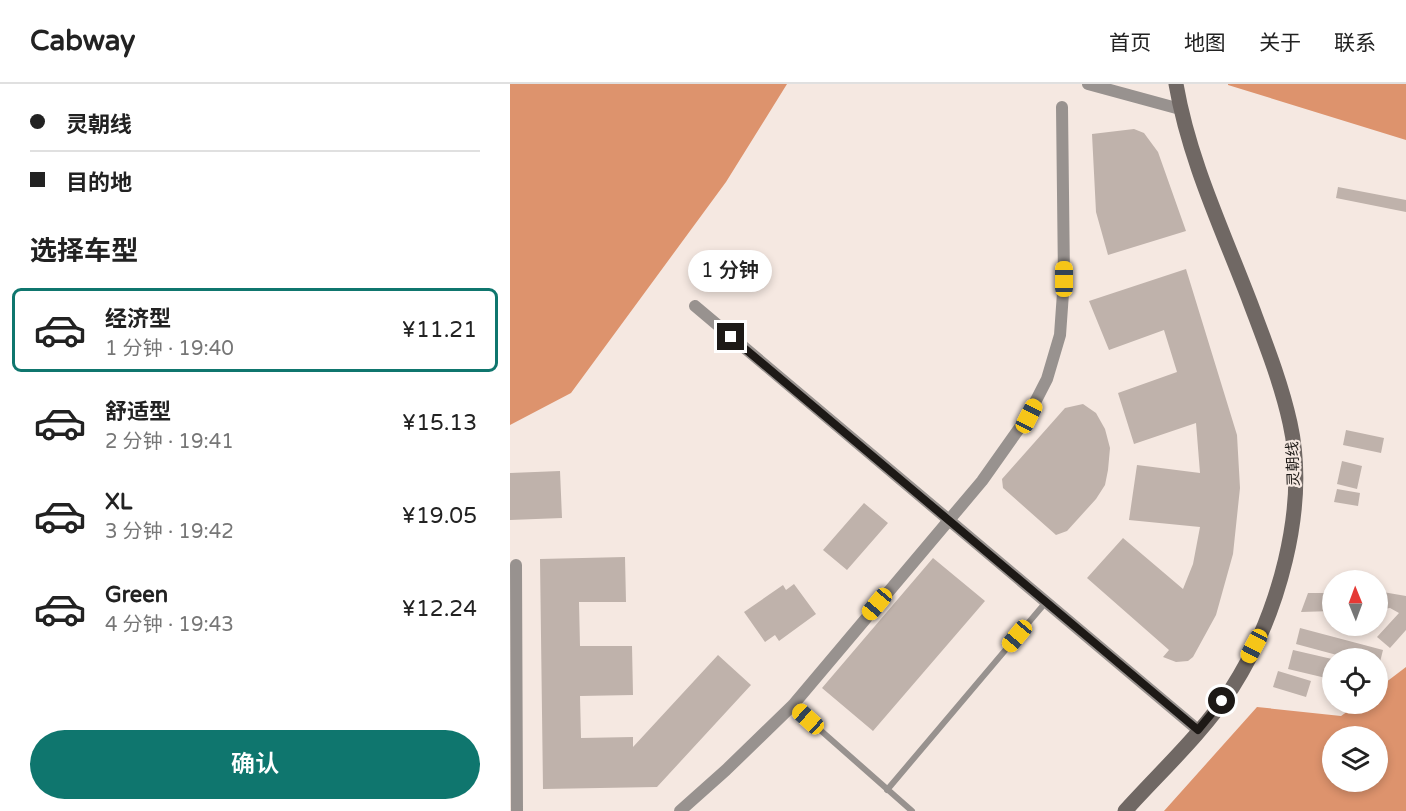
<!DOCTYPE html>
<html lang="zh">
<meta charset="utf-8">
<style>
:root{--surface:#fff;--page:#f2f2f2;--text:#222;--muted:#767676;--line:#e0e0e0;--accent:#0f766e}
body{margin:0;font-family:"Varela Round","Noto Sans SC",sans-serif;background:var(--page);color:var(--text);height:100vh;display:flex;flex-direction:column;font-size:22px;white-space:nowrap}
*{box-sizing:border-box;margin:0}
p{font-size:20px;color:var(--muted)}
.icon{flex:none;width:33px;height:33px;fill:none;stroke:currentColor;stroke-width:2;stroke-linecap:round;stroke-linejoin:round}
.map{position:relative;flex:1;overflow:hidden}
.details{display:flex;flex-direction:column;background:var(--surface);width:510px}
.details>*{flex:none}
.top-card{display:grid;align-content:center;height:132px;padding:0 30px;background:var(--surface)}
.needle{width:39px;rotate:359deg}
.buttons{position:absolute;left:812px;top:486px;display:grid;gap:12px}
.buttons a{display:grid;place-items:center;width:66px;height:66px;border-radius:50%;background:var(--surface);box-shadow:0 3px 9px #0003;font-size:30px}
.end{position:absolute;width:27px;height:27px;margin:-14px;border:8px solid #1d1916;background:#fff;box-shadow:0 0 0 3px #fff}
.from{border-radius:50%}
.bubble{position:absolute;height:42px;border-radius:21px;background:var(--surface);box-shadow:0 3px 9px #0003;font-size:20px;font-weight:600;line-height:42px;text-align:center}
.car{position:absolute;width:18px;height:36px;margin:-18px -9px;border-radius:8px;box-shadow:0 0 4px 2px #0007;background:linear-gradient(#f5c518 24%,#345 0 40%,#f5c518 0 76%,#345 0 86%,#f5c518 0)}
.top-card b{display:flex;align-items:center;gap:21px;height:57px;font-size:22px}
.top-card b+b{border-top:2px solid var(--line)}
.top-card i{width:15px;height:15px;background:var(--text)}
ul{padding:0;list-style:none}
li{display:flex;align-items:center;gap:18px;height:84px;margin:0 12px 9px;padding:0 18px;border:3px solid transparent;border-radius:9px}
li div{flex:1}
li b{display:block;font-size:22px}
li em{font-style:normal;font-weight:600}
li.active{border-color:var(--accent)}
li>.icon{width:54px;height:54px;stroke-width:1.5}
h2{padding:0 30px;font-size:27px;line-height:72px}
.primary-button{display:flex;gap:12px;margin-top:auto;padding:12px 30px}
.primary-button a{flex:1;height:69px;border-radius:36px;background:var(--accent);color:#fff;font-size:24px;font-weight:600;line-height:69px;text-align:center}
header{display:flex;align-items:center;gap:36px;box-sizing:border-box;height:84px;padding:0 30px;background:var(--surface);border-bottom:2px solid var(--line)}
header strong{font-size:28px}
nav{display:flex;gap:33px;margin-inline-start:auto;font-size:21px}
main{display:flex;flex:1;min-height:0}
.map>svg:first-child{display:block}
</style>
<header>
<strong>Cabway</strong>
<nav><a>首页</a><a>地图</a><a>关于</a><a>联系</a></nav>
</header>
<main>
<section class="details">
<div class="top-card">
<b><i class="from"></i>灵朝线</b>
<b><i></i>目的地</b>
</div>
<h2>选择车型</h2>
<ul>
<li class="active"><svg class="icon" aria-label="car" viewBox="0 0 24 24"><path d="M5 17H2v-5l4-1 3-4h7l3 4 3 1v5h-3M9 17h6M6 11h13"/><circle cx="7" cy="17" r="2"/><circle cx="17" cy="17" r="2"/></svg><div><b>经济型</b><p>1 分钟 · 19:40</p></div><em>¥11.21</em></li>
<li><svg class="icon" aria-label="car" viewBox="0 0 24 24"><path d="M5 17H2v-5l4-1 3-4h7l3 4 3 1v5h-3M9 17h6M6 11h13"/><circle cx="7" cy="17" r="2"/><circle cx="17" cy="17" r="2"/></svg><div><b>舒适型</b><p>2 分钟 · 19:41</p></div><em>¥15.13</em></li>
<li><svg class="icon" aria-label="car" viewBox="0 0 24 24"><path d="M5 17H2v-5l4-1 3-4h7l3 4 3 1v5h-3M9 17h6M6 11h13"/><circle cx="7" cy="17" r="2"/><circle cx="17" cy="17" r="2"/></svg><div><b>XL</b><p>3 分钟 · 19:42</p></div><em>¥19.05</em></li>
<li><svg class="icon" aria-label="car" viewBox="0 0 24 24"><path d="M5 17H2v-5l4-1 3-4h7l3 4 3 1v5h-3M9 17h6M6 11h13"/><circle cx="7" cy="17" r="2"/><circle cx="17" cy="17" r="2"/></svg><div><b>Green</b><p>4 分钟 · 19:43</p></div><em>¥12.24</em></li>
</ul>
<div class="primary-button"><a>确认</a></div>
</section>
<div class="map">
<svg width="896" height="727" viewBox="0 0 896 727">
<rect width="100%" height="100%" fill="#f5e8e1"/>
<path fill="#dd936d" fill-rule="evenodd" d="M0,0H277L216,98L61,309L0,341Z
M718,0H896V56L718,1Z
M896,583V727H654L747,623L831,632L848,620H867V605ZM867,652V698H822V652Z"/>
<path fill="#bfb2ab" d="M624,45L634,49L648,68L676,147L598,171L586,128L582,50Z
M828,103L896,116V128L826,114Z
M676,185L727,351L730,404L723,470L706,531L683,573L678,577L666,578L653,573L659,566L577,494L613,454L673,505L683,480L690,443L619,436L627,381L690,389L686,339L624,360L608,309L667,288L654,246L599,266L579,217Z
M573,320L586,329L595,345L600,364L598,386L595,401L586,415L557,447L546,451L493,404L492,395L555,324Z
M836,346L874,354L871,369L833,361Z
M832,377L852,382L847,405L827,400Z
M50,387L52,434L0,436V389Z
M827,405L850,409L848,422L824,418Z
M354,419L378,439L337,486L313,466Z
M115,473L116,518H69L70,562H122L123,611L70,612L71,654L123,653V663L208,571L241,601L147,703L33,705L30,475Z
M423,474L475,517L363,647L312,604Z
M284,500L306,530L269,557L265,551L255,558L234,528L273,501L276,506Z
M867,507L896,512V546L880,564L867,553L889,529L880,524L867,526Z
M798,509H822V527L791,528Z
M790,544L873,566L868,586L867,574H838L786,560Z
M783,566L822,575L820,595L778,585Z
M768,587L801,597L796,613L763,603Z"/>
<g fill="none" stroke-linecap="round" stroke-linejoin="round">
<path stroke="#98928f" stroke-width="6" d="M283,622L402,727
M377,706L536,518"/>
<path stroke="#98928f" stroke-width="12" d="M578,0L670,25
M185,222L688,646
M6,481L7,727
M170,727L216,686L283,621L472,397L518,332L537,295L550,251L554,195L552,23"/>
<path stroke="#706864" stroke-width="15" d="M615,727C651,687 693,649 722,604C768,532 799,424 780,339C771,298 755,258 740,218C713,147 679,76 666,0"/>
</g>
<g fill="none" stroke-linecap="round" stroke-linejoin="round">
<path stroke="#1d1916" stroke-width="8" d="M221,253L688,646L712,617"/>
</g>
<g text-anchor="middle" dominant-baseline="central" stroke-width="4.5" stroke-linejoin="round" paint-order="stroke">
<g font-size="15" fill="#1d1916" stroke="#f5e8e1">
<text transform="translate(783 380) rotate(-92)">灵朝线</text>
</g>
</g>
</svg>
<div class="buttons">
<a><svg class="needle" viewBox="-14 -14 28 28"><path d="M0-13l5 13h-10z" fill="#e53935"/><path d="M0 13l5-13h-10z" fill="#767676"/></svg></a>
<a><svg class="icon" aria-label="locate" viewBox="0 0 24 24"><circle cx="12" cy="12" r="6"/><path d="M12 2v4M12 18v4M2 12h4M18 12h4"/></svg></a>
<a><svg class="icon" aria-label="layers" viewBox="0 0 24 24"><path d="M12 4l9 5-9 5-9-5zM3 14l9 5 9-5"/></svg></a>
</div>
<i class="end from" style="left:712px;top:617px"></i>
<i class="end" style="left:221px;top:253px"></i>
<div class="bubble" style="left:178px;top:166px;width:84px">1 分钟</div>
<i class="car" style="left:554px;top:195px;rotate:0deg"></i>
<i class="car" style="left:519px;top:332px;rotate:27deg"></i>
<i class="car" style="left:367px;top:520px;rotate:220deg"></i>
<i class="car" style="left:507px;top:552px;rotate:220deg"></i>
<i class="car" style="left:744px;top:562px;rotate:208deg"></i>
<i class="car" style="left:298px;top:635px;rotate:312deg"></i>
</div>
</main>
